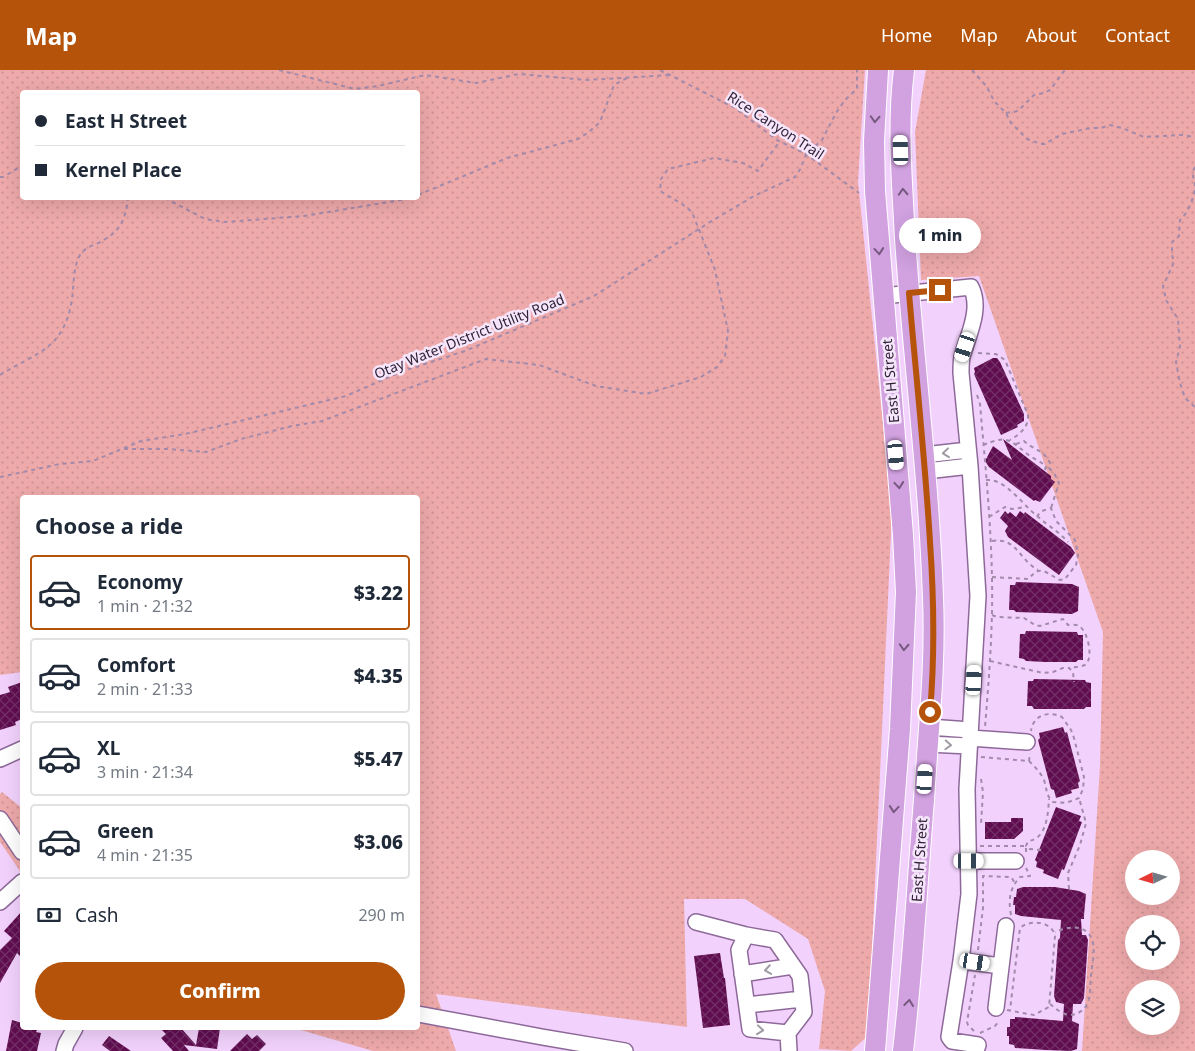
<!DOCTYPE html>
<meta charset="utf-8">
<style>
:root{--surface:#fff;--page:#f6f6f7;--text:#1f2937;--muted:#747a83;--line:#e0e1e3;--accent:#b45309}
body{margin:0;font-family:"Noto Sans",sans-serif;background:var(--page);color:var(--text);height:100vh;display:flex;flex-direction:column;font-size:19px;white-space:nowrap}
*{box-sizing:border-box;margin:0}
p{font-size:16px;color:var(--muted)}
.icon{flex:none;width:28px;height:28px;fill:none;stroke:currentColor;stroke-width:2;stroke-linecap:round;stroke-linejoin:round}
.map{position:relative;flex:1;overflow:hidden}
.drawer{position:absolute;left:20px;top:425px;width:400px;height:535px;display:flex;flex-direction:column;background:var(--surface);border-radius:5px;box-shadow:0 5px 20px #0002}
.drawer>*{flex:none}
.hud{position:absolute;left:20px;top:20px;width:400px;height:110px;border-radius:5px;box-shadow:0 5px 20px #0002;display:grid;align-content:center;height:110px;padding:0 15px;background:var(--surface)}
.needle{width:32px;rotate:265deg}
.tools{position:absolute;left:1125px;top:780px;display:grid;gap:10px}
.tools a{display:grid;place-items:center;width:55px;height:55px;border-radius:50%;background:var(--surface);box-shadow:0 5px 20px #0002;font-size:25px}
.end{position:absolute;width:22px;height:22px;margin:-11px;border:6px solid #b45309;background:#fff;box-shadow:0 0 0 2px #fff}
.from{border-radius:50%}
.bubble{position:absolute;height:35px;border-radius:18px;background:var(--surface);box-shadow:0 5px 20px #0002;font-size:16px;font-weight:800;line-height:35px;text-align:center}
.car{position:absolute;width:15px;height:30px;margin:-15px -8px;border-radius:6px;box-shadow:0 0 4px 1px #0007;background:linear-gradient(#fff 24%,#345 0 40%,#fff 0 76%,#345 0 86%,#fff 0)}
.hud b{display:flex;align-items:center;gap:18px;height:48px;font-size:19px}
.hud b+b{border-top:1px solid var(--line)}
.hud i{width:12px;height:12px;background:var(--text)}
ul{padding:0;list-style:none}
li{display:flex;align-items:center;gap:15px;height:75px;margin:0 10px 8px;padding:0 5px;border:2px solid var(--line);border-radius:5px}
li div{flex:1}
li b{display:block;font-size:19px}
li em{font-style:normal;font-weight:800}
li.current{border-color:var(--accent)}
li>.icon{width:45px;height:45px;stroke-width:1.5}
h2{padding:0 15px;font-size:22px;line-height:60px}
.pay{display:flex;align-items:center;gap:12px;height:55px;padding:0 15px;font-size:19px}
.pay p{margin-inline-start:auto}
.cta{display:flex;gap:10px;margin-top:auto;padding:10px 15px}
.cta a{flex:1;height:58px;border-radius:30px;background:var(--accent);color:#fff;font-size:20px;font-weight:800;line-height:58px;text-align:center}
header{display:flex;align-items:center;gap:30px;box-sizing:border-box;height:70px;padding:0 25px;background:var(--accent);color:#fff}
header strong{font-size:24px}
nav{display:flex;gap:28px;margin-inline-start:auto;font-size:18px}
.map>svg:first-child{display:block}
</style>
<header>
<strong>Map</strong>
<nav><a>Home</a><a>Map</a><a>About</a><a>Contact</a></nav>
</header>
<div class="map">
<svg width="1195" height="981" viewBox="0 0 1195 981">
<defs>
<pattern id="green-dots" width="8" height="8" patternUnits="userSpaceOnUse" patternTransform="scale(1.25)"><rect width="8" height="8" fill="#eea9aa"/><path d="M2 2h.1M6 6h.1" fill="none" stroke="#cc9193" stroke-width="1.8" stroke-linecap="round"/></pattern>
<pattern id="building-cross-hatch" width="8" height="8" patternUnits="userSpaceOnUse" patternTransform="scale(1.25)"><rect width="8" height="8" fill="#600d50"/><path d="M0 0l8 8M0 8l8-8" fill="none" stroke="#733067"/></pattern>
</defs>
<rect width="100%" height="100%" fill="#f2d2fc"/>
<path fill="url(#green-dots)" fill-rule="evenodd" d="M0,0H865L858,112L892,441L868,966L851,981L819,979L825,921L808,869L745,829H684L687,957L436,924L456,981H373L294,958H418V428H22V602L0,605ZM22,22H418V128H22Z
M926,0H1195V981H1082L1100,696L1103,562L979,206L921,210L915,62ZM1134,789H1171V826H1134ZM1134,854H1171V891H1134ZM1134,919H1171V956H1134Z
M2,722L22,738V804L0,772V724Z"/>
<path fill="url(#building-cross-hatch)" d="M993,288H997L1000,292L1024,344V351L1017,355L1018,357L1001,365L974,304L975,302L974,298Z
M1003,369L1051,406V409L1055,412L1040,432L1035,430L1034,431L989,397L985,391L993,376L1012,390Z
M1005,441L1008,444L1010,442L1016,447L1020,441L1024,444L1025,442L1071,477L1075,483L1059,505L1008,467L1005,461L1008,456L1000,448Z
M1016,512L1072,514L1079,517L1078,541L1072,544L1047,543L1016,542L1014,540H1009L1010,515H1015Z
M1026,561L1077,562L1078,565H1083V590H1078L1076,592H1045L1026,591L1024,589L1019,588L1020,564H1025Z
M1034,609L1085,610L1086,612L1091,613V637H1086L1084,639H1034L1032,636H1027L1028,611H1033Z
M22,612V649L15,652L16,655L0,660V625L10,622L8,617Z
M1063,657L1065,663L1067,662L1080,711L1078,713L1079,718L1071,720L1072,723L1056,728L1054,720L1051,719L1038,670L1040,668L1039,663Z
M1056,737L1081,746L1079,751L1082,752L1064,800L1062,799L1058,809L1043,803L1044,800L1036,797L1037,792L1035,790Z
M1011,748H1023V761L1014,769H985V752H1011Z
M1023,817H1055L1079,821L1086,824L1084,845V849H1081L1082,865H1086L1088,870L1084,928L1081,934H1073L1072,951L1079,954L1077,979L1071,981L1046,980L1015,978L1014,975L1009,974V966H1007V957H1010V949H1015V947L1063,951L1064,934L1056,932L1054,926L1058,870L1060,868L1061,850L1021,846L1015,844V835H1013L1014,827H1016L1017,819Z
M22,841V888L17,883L0,913V880L12,868L4,861Z
M720,883L724,908H725L730,955L703,958L694,886Z
M12,950L22,953V958L37,960L36,962L41,963L37,981H6Z
M160,958H181L196,975L199,958H220L217,979L184,975L189,981H173L161,968L166,964Z
M247,964L252,969L257,965L266,974L259,981H230Z
M109,966L131,981H110L102,975Z"/>
<g fill="none" stroke-linecap="round" stroke-linejoin="round">
<g stroke="#8d6999" stroke-width="18">
<path id="minor" d="M883,226L971,217C982,239 968,265 962,287C961,292 961,297 961,303L970,396L978,526L967,719L969,824L961,891L949,967L952,971L978,975L976,981
M924,385L968,380
M926,401L970,396
M929,657L970,660
M970,668L1027,672
M928,674L969,676
M0,689L22,679
M0,749L22,782
M969,791H1016
M0,832L22,812
M696,852L746,865
M961,891L1001,896
M742,904L793,896
M747,935L802,929
M996,938L1006,856
M418,944L542,967L625,981
M788,963L750,959L739,880L746,865L775,870L800,906L804,942L788,963L789,981
M64,981L66,974L75,958"/>
</g>
<g stroke="#fff" stroke-width="22">
<path id="major" d="M875,981L900,659L906,522L903,465L875,121L874,71L878,0
M903,981C913,897 917,814 924,730C928,662 936,595 933,528C929,407 913,288 905,168C902,112 897,56 904,0"/>
</g>
<path stroke="#a38aab" stroke-width="2" stroke-dasharray="4 4" stroke-linecap="butt" d="M279,0L355,19L378,16L425,5L476,13L519,4L587,10L670,5
M660,0L735,38L777,70L806,84L859,123
M972,0L987,17L994,31L1006,43L1011,53L1027,69L1041,74H1045L1062,64L1091,58H1101L1110,55L1122,58L1144,67L1181,65L1195,67
M1006,43L1018,41L1034,25L1044,23L1050,20L1065,0
M1195,97C1190,105 1195,108 1195,117C1194,128 1188,143 1180,150L1179,166L1172,172V185L1174,192L1163,216L1166,230L1178,249L1180,277L1176,292L1180,313L1185,328L1195,337
M0,107H3L22,96
M418,125L507,88L578,69L589,62L600,52L614,15L627,8
M165,128L205,149L225,152L304,146L413,128
M978,283L996,284L1005,290L1028,345C1029,357 1020,364 1010,370
M0,305C37,282 64,280 72,229C74,215 73,197 80,185C84,179 90,176 96,174C119,163 125,153 128,128
M977,325L980,334C985,392 991,451 992,509C993,558 989,608 985,657
M1016,374L1024,371C1035,381 1043,379 1050,393L1049,399
M983,375C1006,366 1008,368 1026,383C1032,388 1040,391 1046,396L1045,400
M124,379H168L206,382L241,369L292,356L322,351L486,289L539,295L596,316L646,324L701,307L717,297L725,286L728,261L715,200L692,142L682,134L660,121L661,109L668,99L714,88L743,93L758,101L780,71
M1049,398L1054,403L1059,413L1051,438
M0,407L60,394L93,391L141,371L185,364L346,326L403,301L465,281L594,226L710,152L754,126L795,107L801,98L806,84L822,70L836,43L845,30L857,19V0
M986,410C1005,408 1023,435 1037,446C1047,455 1058,461 1068,472
M989,447L1005,437L1012,439L1026,437
M992,471C1017,467 1019,490 1038,500
M992,507L1029,509C1040,493 1047,504 1060,510L1065,509L1076,495L1078,485L1075,470L1056,451L1051,438L1042,441L1037,446
M992,545L997,547L1024,548L1035,555L1040,556L1063,549L1068,555C1071,555 1076,554 1079,556C1088,561 1094,589 1085,595C1080,597 1074,597 1069,598
M990,591L1043,603L1053,602L1063,598H1069L1073,602L1074,612
M981,687L1029,691C1035,697 1041,703 1044,710C1047,719 1046,726 1053,732L1066,733L1079,728L1083,719L1084,707L1074,668L1071,660L1062,647C1047,640 1033,646 1031,661
M1029,691L1030,683
M981,709L983,722L981,754
M980,776H1026V783
M1041,780L1029,779L1026,776L1028,771C1047,769 1048,744 1049,729
M1069,819L1068,803L1080,775L1086,753L1079,728
M1011,845C1008,829 1010,818 1020,807L1030,806L1026,798
M978,880L983,838V806L1011,807L1015,813
M1050,934C1054,937 1058,941 1063,943C1072,948 1085,942 1088,932C1091,924 1090,914 1091,905C1092,893 1098,873 1088,863C1079,854 1065,858 1055,862
M1007,940L1034,945L1049,937L1055,866C1052,851 1030,849 1020,858L1010,940
M974,961L968,955L967,952L975,905
M980,963L995,956L999,951"/>
<use href="#minor" stroke="#fff" stroke-width="15"/>
<use href="#major" stroke="#d1a1e0" stroke-width="20"/>
</g>
<defs><path id="oneway-chevron" d="M-2-3.5L2.5 0L-2 3.5" fill="none" stroke-width="1.6" stroke-linecap="round" stroke-linejoin="round" transform="scale(1.25)"/></defs>
<g stroke="#775980">
<use href="#oneway-chevron" transform="translate(875 49) rotate(93)"/>
<use href="#oneway-chevron" transform="translate(903 122) rotate(-93)"/>
<use href="#oneway-chevron" transform="translate(879 181) rotate(85)"/>
<use href="#oneway-chevron" transform="translate(899 415) rotate(85)"/>
<use href="#oneway-chevron" transform="translate(904 577) rotate(93)"/>
<use href="#oneway-chevron" transform="translate(894 739) rotate(95)"/>
<use href="#oneway-chevron" transform="translate(909 933) rotate(-83)"/>
</g>
<g stroke="#a09aa3">
<use href="#oneway-chevron" transform="translate(946 383) rotate(174)"/>
<use href="#oneway-chevron" transform="translate(948 675) rotate(3)"/>
<use href="#oneway-chevron" transform="translate(768 900) rotate(171)"/>
<use href="#oneway-chevron" transform="translate(760 960) rotate(6)"/>
</g>
<g fill="none" stroke-linecap="round" stroke-linejoin="round">
<path stroke="#b45309" stroke-width="6" d="M930,642C935,585 934,529 930,472C925,388 916,306 909,223L940,220"/>
</g>
<g text-anchor="middle" dominant-baseline="central" stroke-width="5" stroke-linejoin="round" paint-order="stroke">
<g font-size="14" fill="#2d1e32" stroke="#f6e6fb">
<text transform="translate(776 55) rotate(33)">Rice Canyon Trail</text>
<text transform="translate(469 266) rotate(-22)">Otay Water District Utility Road</text>
<text transform="translate(890 311) rotate(-95)">East H Street</text>
<text transform="translate(919 790) rotate(-86)">East H Street</text>
</g>
</g>
</svg>
<div class="tools">
<a><svg class="needle" viewBox="-14 -14 28 28"><path d="M0-13l5 13h-10z" fill="#e53935"/><path d="M0 13l5-13h-10z" fill="#747a83"/></svg></a>
<a><svg class="icon" aria-label="locate" viewBox="0 0 24 24"><circle cx="12" cy="12" r="6"/><path d="M12 2v4M12 18v4M2 12h4M18 12h4"/></svg></a>
<a><svg class="icon" aria-label="layers" viewBox="0 0 24 24"><path d="M12 4l9 5-9 5-9-5zM3 14l9 5 9-5"/></svg></a>
</div>
<i class="end from" style="left:930px;top:642px"></i>
<i class="end" style="left:940px;top:220px"></i>
<div class="bubble" style="left:899px;top:148px;width:82px">1 min</div>
<i class="car" style="left:901px;top:80px;rotate:358deg"></i>
<i class="car" style="left:965px;top:277px;rotate:198deg"></i>
<i class="car" style="left:896px;top:385px;rotate:175deg"></i>
<i class="car" style="left:974px;top:610px;rotate:3deg"></i>
<i class="car" style="left:925px;top:709px;rotate:4deg"></i>
<i class="car" style="left:969px;top:791px;rotate:90deg"></i>
<i class="car" style="left:975px;top:892px;rotate:99deg"></i>
<div class="hud">
<b><i class="from"></i>East H Street</b>
<b><i></i>Kernel Place</b>
</div>
<section class="drawer">
<h2>Choose a ride</h2>
<ul>
<li class="current"><svg class="icon" aria-label="car" viewBox="0 0 24 24"><path d="M5 17H2v-5l4-1 3-4h7l3 4 3 1v5h-3M9 17h6M6 11h13"/><circle cx="7" cy="17" r="2"/><circle cx="17" cy="17" r="2"/></svg><div><b>Economy</b><p>1 min · 21:32</p></div><em>$3.22</em></li>
<li><svg class="icon" aria-label="car" viewBox="0 0 24 24"><path d="M5 17H2v-5l4-1 3-4h7l3 4 3 1v5h-3M9 17h6M6 11h13"/><circle cx="7" cy="17" r="2"/><circle cx="17" cy="17" r="2"/></svg><div><b>Comfort</b><p>2 min · 21:33</p></div><em>$4.35</em></li>
<li><svg class="icon" aria-label="car" viewBox="0 0 24 24"><path d="M5 17H2v-5l4-1 3-4h7l3 4 3 1v5h-3M9 17h6M6 11h13"/><circle cx="7" cy="17" r="2"/><circle cx="17" cy="17" r="2"/></svg><div><b>XL</b><p>3 min · 21:34</p></div><em>$5.47</em></li>
<li><svg class="icon" aria-label="car" viewBox="0 0 24 24"><path d="M5 17H2v-5l4-1 3-4h7l3 4 3 1v5h-3M9 17h6M6 11h13"/><circle cx="7" cy="17" r="2"/><circle cx="17" cy="17" r="2"/></svg><div><b>Green</b><p>4 min · 21:35</p></div><em>$3.06</em></li>
</ul>
<div class="pay"><svg class="icon" aria-label="cash" viewBox="0 0 24 24"><path d="M3 7h18v10H3z"/><circle cx="12" cy="12" r="2"/></svg>Cash<p>290 m</p></div>
<div class="cta"><a>Confirm</a></div>
</section>
</div>
